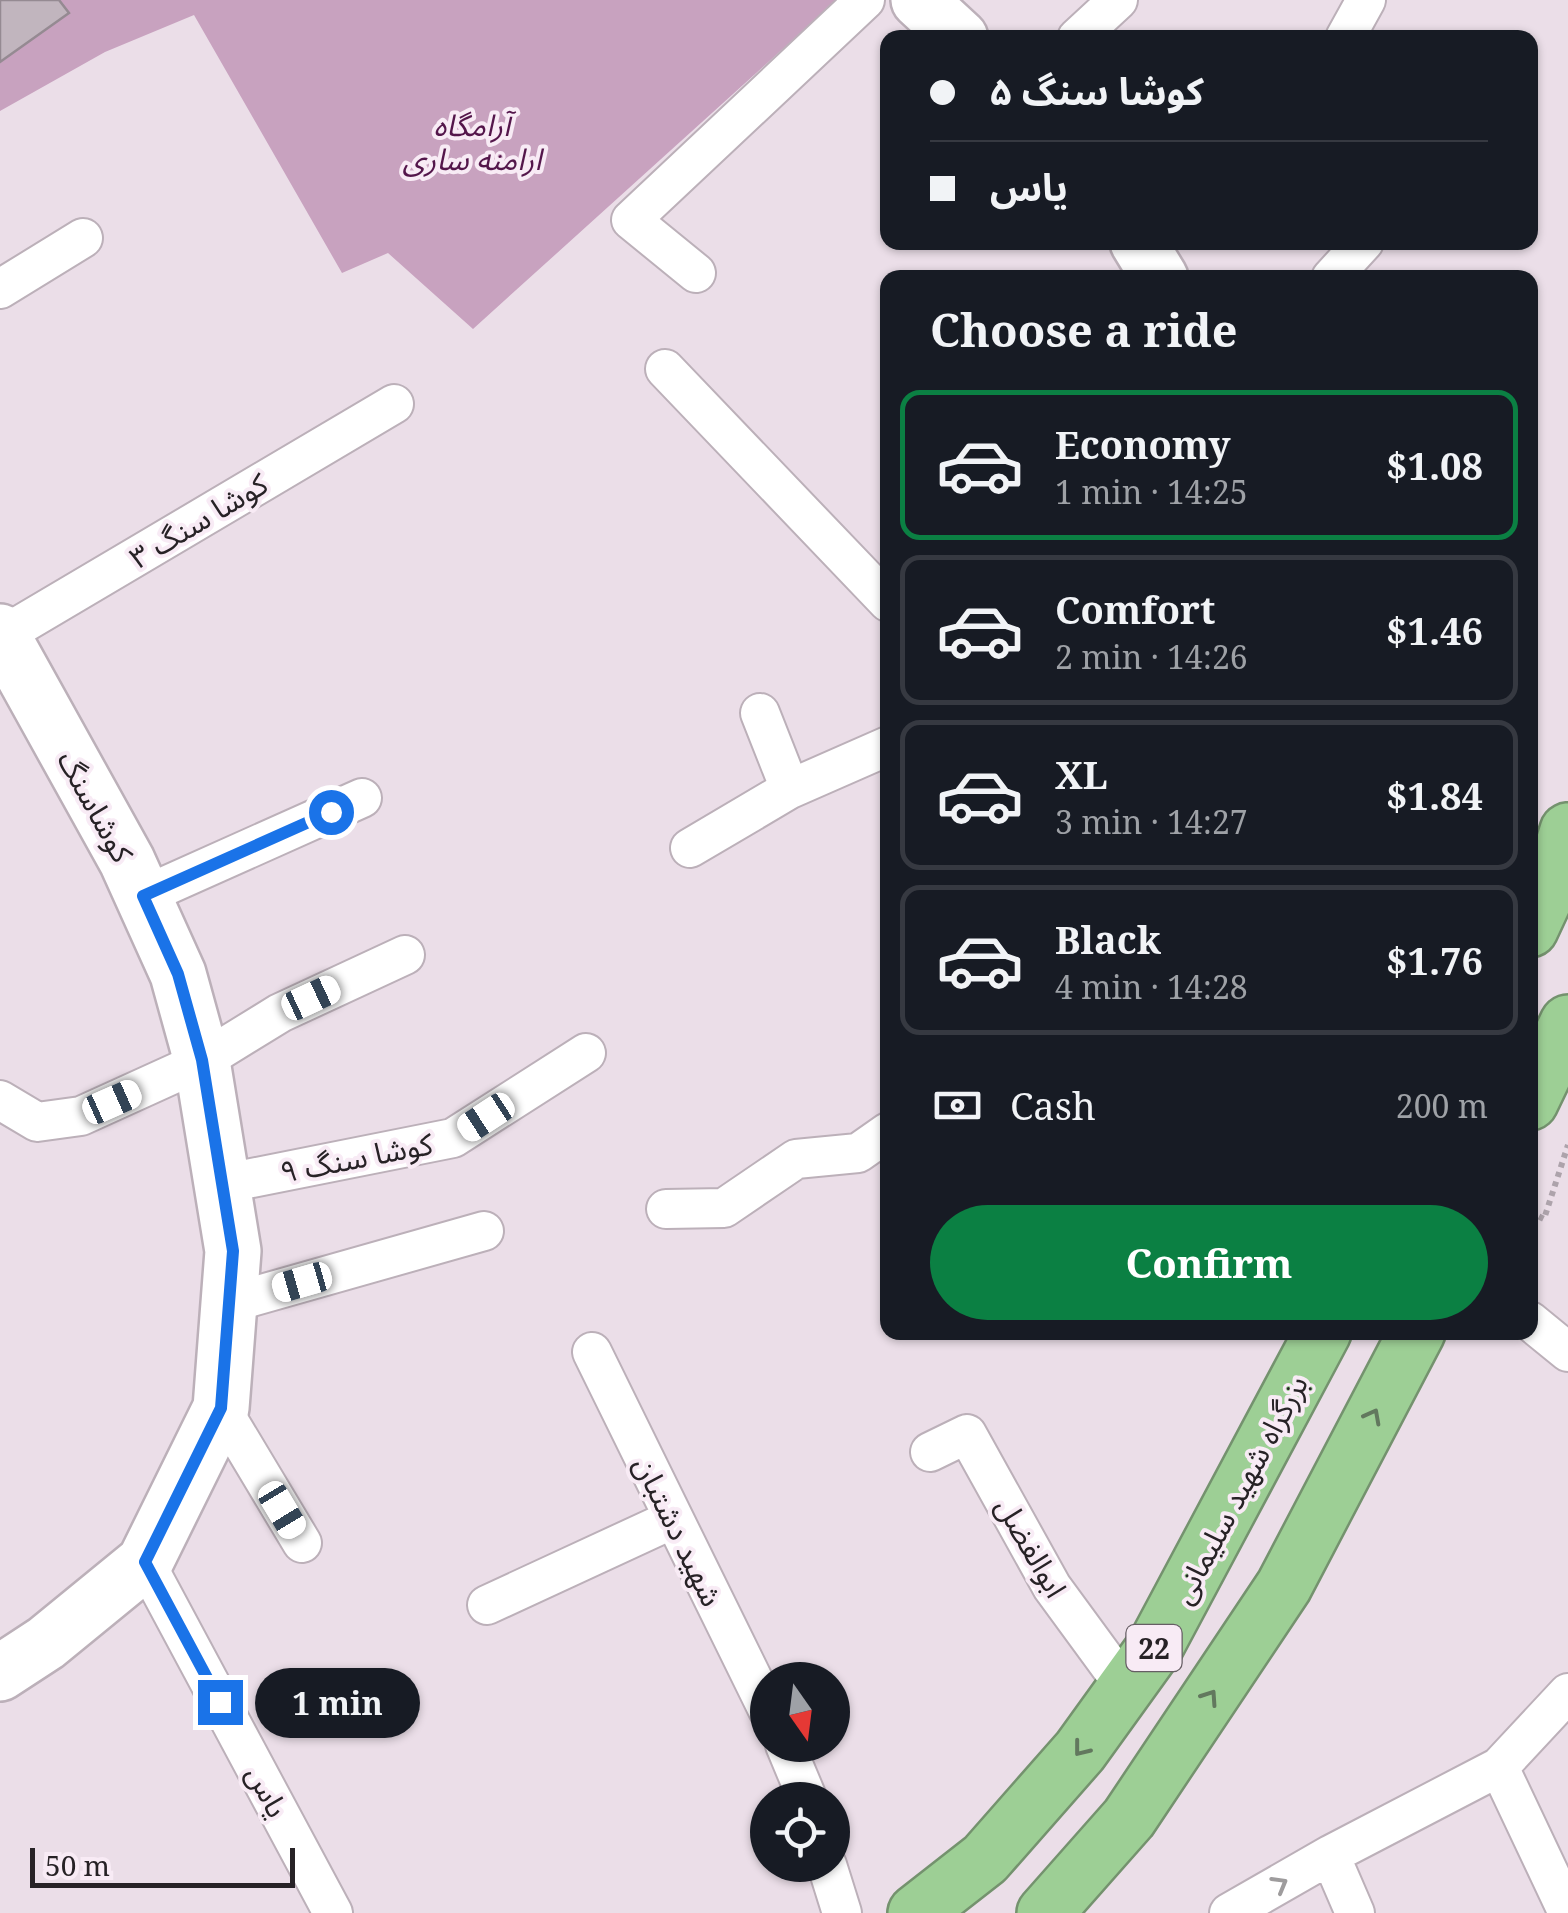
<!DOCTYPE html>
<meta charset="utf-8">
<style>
:root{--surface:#171b24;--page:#20242c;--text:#f1f3f6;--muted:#9ea1a6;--line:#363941;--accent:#0b8043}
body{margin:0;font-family:"Noto Serif","Noto Sans Arabic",serif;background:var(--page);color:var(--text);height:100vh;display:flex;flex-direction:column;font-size:38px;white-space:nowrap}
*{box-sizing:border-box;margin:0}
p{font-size:32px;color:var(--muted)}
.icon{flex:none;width:55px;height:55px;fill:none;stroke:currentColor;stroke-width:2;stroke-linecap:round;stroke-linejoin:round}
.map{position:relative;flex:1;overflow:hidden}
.side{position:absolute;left:880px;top:270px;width:658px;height:1070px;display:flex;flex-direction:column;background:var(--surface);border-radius:20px;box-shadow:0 2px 8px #0004}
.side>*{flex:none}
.banner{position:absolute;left:880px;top:30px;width:658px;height:220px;border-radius:20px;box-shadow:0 2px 8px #0004;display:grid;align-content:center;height:220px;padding:0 50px;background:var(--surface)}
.needle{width:65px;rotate:166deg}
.tools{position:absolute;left:750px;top:1662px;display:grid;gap:20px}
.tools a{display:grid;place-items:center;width:100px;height:100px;border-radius:50%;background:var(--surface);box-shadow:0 2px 8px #0004;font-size:50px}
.scale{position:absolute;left:30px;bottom:25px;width:265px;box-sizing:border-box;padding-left:10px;border:5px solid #272226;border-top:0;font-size:28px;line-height:35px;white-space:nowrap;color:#272226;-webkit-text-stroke:8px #f8ebf5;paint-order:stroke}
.end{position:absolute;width:45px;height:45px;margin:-22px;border:12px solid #1a73e8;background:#fff;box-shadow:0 0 0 5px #fff}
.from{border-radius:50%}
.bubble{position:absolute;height:70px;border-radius:35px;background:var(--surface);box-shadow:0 2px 8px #0004;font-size:32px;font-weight:700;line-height:70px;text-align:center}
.car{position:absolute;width:30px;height:60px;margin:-30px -15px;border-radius:12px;box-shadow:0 0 8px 2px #0007;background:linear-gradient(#fff 24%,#345 0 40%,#fff 0 76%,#345 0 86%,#fff 0)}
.banner b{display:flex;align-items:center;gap:35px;height:95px;font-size:38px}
.banner b+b{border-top:2px solid var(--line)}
.banner i{width:25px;height:25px;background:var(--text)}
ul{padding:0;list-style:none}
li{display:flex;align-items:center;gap:30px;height:150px;margin:0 20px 15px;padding:0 30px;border:5px solid var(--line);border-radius:20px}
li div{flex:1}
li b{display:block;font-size:38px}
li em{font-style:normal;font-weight:700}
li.on{border-color:var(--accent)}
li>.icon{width:90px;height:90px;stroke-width:1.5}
h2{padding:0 50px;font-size:45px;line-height:120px}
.pay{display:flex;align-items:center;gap:25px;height:110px;padding:0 50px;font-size:38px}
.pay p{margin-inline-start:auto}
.action{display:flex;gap:20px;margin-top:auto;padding:20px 50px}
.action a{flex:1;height:115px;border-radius:60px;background:var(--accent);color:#fff;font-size:40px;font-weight:700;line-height:115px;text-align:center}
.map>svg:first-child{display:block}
</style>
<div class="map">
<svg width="1568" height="1913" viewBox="0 0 1568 1913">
<rect width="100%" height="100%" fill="#ebdee8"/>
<path fill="#c8a2bf" d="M0,0H837L473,329L388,253L342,273L194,15L105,52L0,111Z"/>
<path fill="#c1b5be" stroke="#958a92" stroke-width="2.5" d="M0,0H59L69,13L0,62Z"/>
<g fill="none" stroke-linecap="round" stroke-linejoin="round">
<g stroke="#bcb0b9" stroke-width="42">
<path id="street" d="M1077,38L1118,0
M1345,38L1366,0
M696,273L631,220L865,0
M1331,278L1364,242
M0,289L83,238
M665,369L888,602
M2,636L394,404
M760,713L790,789
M690,848L790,789L888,746
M143,896L362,798
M0,1100L37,1122L81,1116L202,1061L280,1013L405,955
M222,1184L453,1138L586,1053
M666,1209L724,1208L796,1159L858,1153L888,1132
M230,1303L484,1231
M1530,1321L1568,1352
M592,1352L768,1710
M221,1408L302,1543
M930,1452L967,1434L1052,1587L1126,1688
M145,1562L333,1913
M487,1605L673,1519
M785,1745L808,1800
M1499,1767L1568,1913
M1330,1855L1355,1913
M827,1865L842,1913
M1229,1913L1330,1855L1499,1767L1568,1693"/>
</g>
<g stroke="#bcb0b9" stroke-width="60">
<path id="secondary" d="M919,0L960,38
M1138,242L1160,278
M0,632L127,861L178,974L202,1061L233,1251L221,1408L145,1562L46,1643L0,1673"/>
</g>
<g stroke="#74926e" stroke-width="60">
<path id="highway" d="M1530,929L1552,882L1568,831
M1530,1102L1568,1023
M916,1913L985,1859L1080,1751L1155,1647L1323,1332
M1045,1913L1129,1818L1284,1586L1417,1332"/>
</g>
<path stroke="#ada3ab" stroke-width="6" stroke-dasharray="5 5" stroke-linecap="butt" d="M1530,1212L1544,1219L1568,1145"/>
<use href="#street" stroke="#fff" stroke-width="38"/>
<use href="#secondary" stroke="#fff" stroke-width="55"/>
<use href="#highway" stroke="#9dcf95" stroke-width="55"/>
</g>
<defs><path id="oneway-chevron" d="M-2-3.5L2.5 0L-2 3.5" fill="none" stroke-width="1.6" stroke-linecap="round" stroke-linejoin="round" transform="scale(2.5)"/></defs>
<g stroke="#62785e">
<use href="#oneway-chevron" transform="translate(1373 1416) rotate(-62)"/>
<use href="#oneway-chevron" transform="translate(1210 1697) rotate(-56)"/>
<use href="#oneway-chevron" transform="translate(1081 1749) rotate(128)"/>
</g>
<use stroke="#9e9c9d" href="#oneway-chevron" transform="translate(1280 1884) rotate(-30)"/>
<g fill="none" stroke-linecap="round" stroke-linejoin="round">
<path stroke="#1a73e8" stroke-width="12" d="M220,1702L145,1562L221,1408L233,1251L202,1060L178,974L143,896L331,812"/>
</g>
<g text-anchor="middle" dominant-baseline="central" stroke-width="8" stroke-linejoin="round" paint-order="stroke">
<rect fill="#f8ebf5" stroke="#665e64" stroke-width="2.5" x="1126.5" y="1625" width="55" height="46" rx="8"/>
<g font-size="28" font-weight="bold" fill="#272226">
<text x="1154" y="1648">22</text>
</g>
<g font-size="30" font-style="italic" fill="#54164b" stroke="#f8ebf5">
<text x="472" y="124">آرامگاه<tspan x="472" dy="34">ارامنه ساری</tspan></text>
</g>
<g font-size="30" fill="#272226" stroke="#f8ebf5">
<text transform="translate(198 520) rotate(-31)">کوشا سنگ ۳</text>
<text transform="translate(96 806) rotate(61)">کوشاسنگ</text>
<text transform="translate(356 1157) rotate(-11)">کوشا سنگ ۹</text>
<text transform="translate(1239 1489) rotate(-62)">بزرگراه شهید سلیمانی</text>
<text transform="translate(679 1531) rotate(64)">شهید دشتبان</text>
<text transform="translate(1032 1547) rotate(60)">ابوالفضل</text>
<text transform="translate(268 1791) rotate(62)">یاس</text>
</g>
</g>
</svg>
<div class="tools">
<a><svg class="needle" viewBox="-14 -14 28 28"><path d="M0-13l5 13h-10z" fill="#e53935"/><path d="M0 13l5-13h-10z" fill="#9ea1a6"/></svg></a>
<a><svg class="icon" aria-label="locate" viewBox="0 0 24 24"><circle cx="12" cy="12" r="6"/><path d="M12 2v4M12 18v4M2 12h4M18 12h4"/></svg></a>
</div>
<div class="scale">50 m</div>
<i class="end from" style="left:331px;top:812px"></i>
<i class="end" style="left:220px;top:1702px"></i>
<div class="bubble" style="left:255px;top:1668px;width:165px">1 min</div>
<i class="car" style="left:311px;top:998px;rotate:65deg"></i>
<i class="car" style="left:112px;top:1102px;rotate:66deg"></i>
<i class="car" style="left:486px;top:1117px;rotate:237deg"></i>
<i class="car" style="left:302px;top:1282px;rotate:254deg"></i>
<i class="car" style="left:282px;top:1510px;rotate:149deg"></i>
<div class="banner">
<b><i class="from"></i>کوشا سنگ ۵</b>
<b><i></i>یاس</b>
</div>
<section class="side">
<h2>Choose a ride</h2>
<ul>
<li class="on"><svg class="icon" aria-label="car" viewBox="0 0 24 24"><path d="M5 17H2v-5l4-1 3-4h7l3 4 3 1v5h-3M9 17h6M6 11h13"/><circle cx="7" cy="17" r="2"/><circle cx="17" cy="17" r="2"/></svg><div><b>Economy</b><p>1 min · 14:25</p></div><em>$1.08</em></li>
<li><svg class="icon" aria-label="car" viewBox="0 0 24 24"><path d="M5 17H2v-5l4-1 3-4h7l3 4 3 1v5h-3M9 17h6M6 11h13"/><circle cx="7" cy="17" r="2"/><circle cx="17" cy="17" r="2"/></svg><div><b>Comfort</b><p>2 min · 14:26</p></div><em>$1.46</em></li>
<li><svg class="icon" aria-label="car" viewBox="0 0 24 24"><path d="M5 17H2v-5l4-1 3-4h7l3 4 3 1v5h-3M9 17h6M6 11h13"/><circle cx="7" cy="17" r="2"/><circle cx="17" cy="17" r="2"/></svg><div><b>XL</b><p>3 min · 14:27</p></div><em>$1.84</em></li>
<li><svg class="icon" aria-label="car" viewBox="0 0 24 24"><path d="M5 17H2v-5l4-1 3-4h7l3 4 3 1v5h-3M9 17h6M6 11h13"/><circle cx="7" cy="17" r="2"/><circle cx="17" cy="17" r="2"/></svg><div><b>Black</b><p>4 min · 14:28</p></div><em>$1.76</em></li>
</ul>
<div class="pay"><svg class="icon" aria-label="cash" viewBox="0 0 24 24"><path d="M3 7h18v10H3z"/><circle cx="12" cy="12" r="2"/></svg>Cash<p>200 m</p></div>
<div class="action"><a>Confirm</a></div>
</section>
</div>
